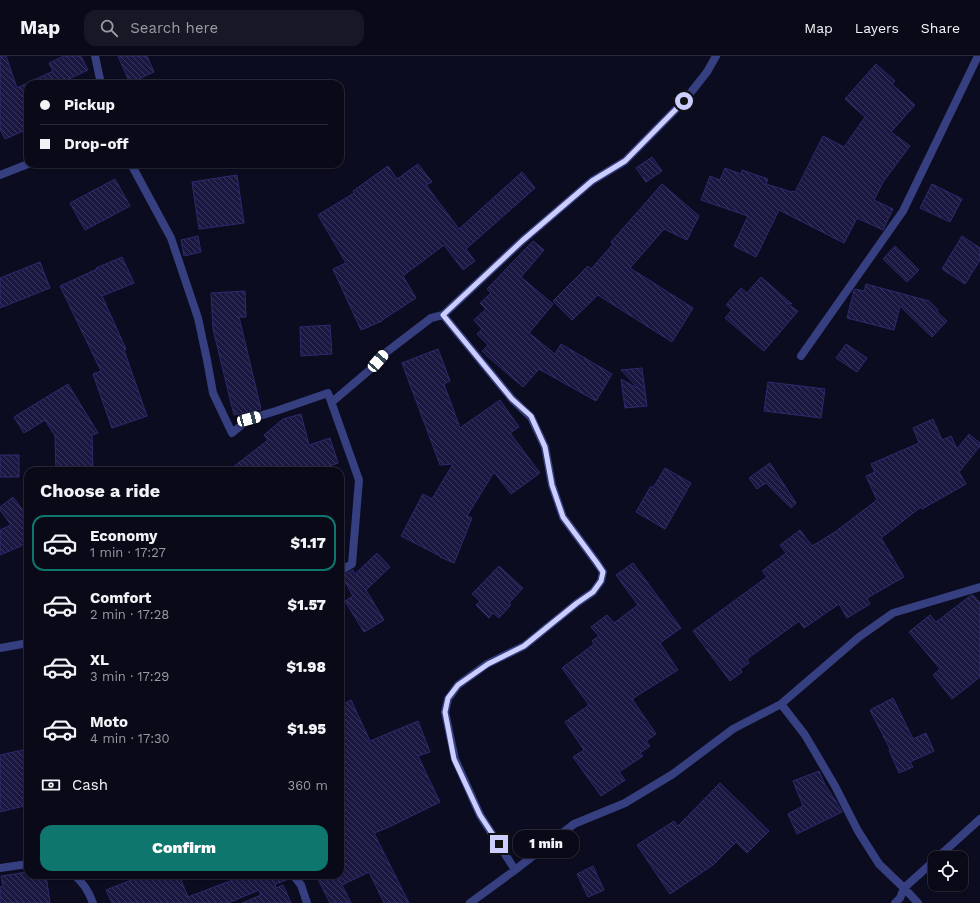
<!DOCTYPE html>
<meta charset="utf-8">
<style>
:root{--surface:#090918;--page:#171725;--text:#f1f3f6;--muted:#999aa2;--line:#292a37;--accent:#0f766e}
body{margin:0;font-family:"Work Sans",sans-serif;background:var(--page);color:var(--text);height:100vh;display:flex;flex-direction:column;font-size:15px;white-space:nowrap}
*{box-sizing:border-box;margin:0}
p{font-size:13px;color:var(--muted)}
.icon{flex:none;width:22px;height:22px;fill:none;stroke:currentColor;stroke-width:2;stroke-linecap:round;stroke-linejoin:round}
.map{position:relative;flex:1;overflow:hidden}
.details{position:absolute;left:24px;top:411px;width:320px;height:412px;display:flex;flex-direction:column;background:var(--surface);border-radius:12px;box-shadow:0 1px 3px #0004,0 0 0 1px var(--line)}
.details>*{flex:none}
.hud{position:absolute;left:24px;top:24px;width:320px;height:88px;border-radius:12px;box-shadow:0 1px 3px #0004,0 0 0 1px var(--line);display:grid;align-content:center;height:88px;padding:0 16px;background:var(--surface)}
.fabs{position:absolute;left:928px;top:795px;display:grid;gap:8px}
.fabs a{display:grid;place-items:center;width:40px;height:40px;border-radius:8px;background:var(--surface);box-shadow:0 1px 3px #0004,0 0 0 1px var(--line);font-size:20px}
.end{position:absolute;width:18px;height:18px;margin:-9px;border:5px solid #cbceff;background:#111;box-shadow:0 0 0 2px #111}
.from{border-radius:50%}
.bubble{position:absolute;height:28px;border-radius:12px;background:var(--surface);box-shadow:0 1px 3px #0004,0 0 0 1px var(--line);font-size:13px;font-weight:800;line-height:28px;text-align:center}
.car{position:absolute;width:12px;height:24px;margin:-12px -6px;border-radius:5px;box-shadow:0 0 3px 1px #0007;background:linear-gradient(#fff 24%,#345 0 40%,#fff 0 76%,#345 0 86%,#fff 0)}
.hud b{display:flex;align-items:center;gap:14px;height:38px;font-size:15px}
.hud b+b{border-top:1px solid var(--line)}
.hud i{width:10px;height:10px;background:var(--text)}
ul{padding:0;list-style:none}
li{display:flex;align-items:center;gap:12px;height:56px;margin:0 8px 6px;padding:0 8px;border:2px solid transparent;border-radius:12px}
li div{flex:1}
li b{display:block;font-size:15px}
li em{font-style:normal;font-weight:800}
li.on{border-color:var(--accent)}
li>.icon{width:36px;height:36px;stroke-width:1.5}
h2{padding:0 16px;font-size:18px;line-height:48px}
.pay{display:flex;align-items:center;gap:10px;height:44px;padding:0 16px;font-size:15px}
.pay p{margin-inline-start:auto}
.primary-button{display:flex;gap:8px;margin-top:auto;padding:8px 16px}
.primary-button a{flex:1;height:46px;border-radius:12px;background:var(--accent);color:#fff;font-size:16px;font-weight:800;line-height:46px;text-align:center}
header{display:flex;align-items:center;gap:24px;box-sizing:border-box;height:56px;padding:0 20px;background:var(--surface);border-bottom:1px solid var(--line)}
header strong{font-size:19px}
nav{display:flex;gap:22px;margin-inline-start:auto;font-size:14px}
.search{width:280px;height:36px;background:var(--page);display:flex;align-items:center;gap:10px;box-sizing:border-box;padding:0 14px;border-radius:12px;color:var(--muted);font-size:15px}
.map>svg:first-child{display:block}
</style>
<header>
<strong>Map</strong>
<div class="search"><svg class="icon" aria-label="search" viewBox="0 0 24 24"><circle cx="10" cy="10" r="6"/><path d="M15 15l6 6"/></svg>Search here</div>
<nav><a>Map</a><a>Layers</a><a>Share</a></nav>
</header>
<div class="map">
<svg width="980" height="847" viewBox="0 0 980 847">
<defs>
<pattern id="building-back-hatch" width="6" height="6" patternUnits="userSpaceOnUse"><rect width="6" height="6" fill="#1a1841"/><path d="M-1 5l2 2M0 0l6 6M5-1l2 2" fill="none" stroke="#3a385e"/></pattern>
</defs>
<rect width="100%" height="100%" fill="#0c0c20"/>
<path fill="url(#building-back-hatch)" stroke="#2c2a6e" d="M0,0H6L17,32L53,15L49,7L64,0H81L88,14L58,28H28V73L5,83L0,73Z
M118,0H147L154,16L130,27Z
M876,8L895,25L892,28L915,49L891,76L910,90L883,126L874,144L893,153L883,174L857,162L844,187L779,154L756,201L734,190L748,160L701,144L710,120L720,124L725,112L741,118L742,114L768,123L766,128L792,136L793,135L795,136L823,80L844,91L865,61L845,43Z
M652,101L662,115L646,126L636,112Z
M418,108L432,126L426,129L459,173L522,116L535,132L466,193L475,205L463,214L444,189L403,220L416,242L382,264V265L361,274L333,213L346,207L318,159L354,137L353,135L388,110L397,123Z
M237,119L244,167L199,173L192,126Z
M115,123L130,150L85,174L70,147Z
M662,128L699,160L687,184L664,173L630,212L693,252L672,286L598,239L572,264L553,245L588,210L591,213L613,188L611,186Z
M932,128L962,143L950,166L920,152Z
M198,180L201,196L184,200L181,184Z
M962,180L980,192V204L965,228L942,213Z
M533,185L544,194L521,221L553,248L529,277L555,298L561,288L612,318L596,345L539,313L523,331L487,300L482,295L488,289L477,278L482,273L474,264L486,253L480,247L491,237L487,233Z
M895,190L919,214L907,226L883,203Z
M122,201L134,227L102,240L126,293L124,294L147,360L112,372L93,318L101,315L60,230L97,213L96,212Z
M40,206L50,232L0,252V222Z
M761,221L792,248L786,247L798,255L764,295L725,262L732,254L726,249L741,232L747,237Z
M866,228L929,245L938,254L937,256L947,265L932,281L900,250L894,274L847,262L854,234L855,233L864,235Z
M245,235L246,261H239L261,353L234,359L213,273L211,237Z
M330,269L332,298L301,300L300,271Z
M846,288L867,302L857,316L836,302Z
M438,293L450,325L444,328L460,372L500,344L519,371L510,377L540,417L511,438L494,416L467,460L472,462L454,507L440,501V500L401,480L423,438L432,443L453,408L440,409L402,307Z
M642,312L647,350L625,352L621,323L637,332V331L621,314Z
M768,326L825,333L821,362L764,355Z
M68,328L98,377L92,379L93,415H56L55,380L45,364L24,377L14,361Z
M301,358L309,389L330,382L338,407L314,415H228L268,384L264,379L283,363Z
M933,363L942,384L951,380L957,393L969,378L980,387V390L959,416L966,428L922,453L921,451L881,482L904,521L867,542L870,548L847,562L839,548L804,572L799,565L747,603L749,607L740,613L742,616L730,625L693,575L767,521L762,515L786,497L780,489L800,474L812,490L835,476L877,444L866,420L875,416L871,408L919,387L913,372Z
M0,399H19V421H0Z
M770,407L796,447L791,452L766,427L757,433L749,422Z
M665,412L691,427L665,473L636,456L651,430L653,432Z
M13,441L28,461V490L25,486L21,490L0,499V474L11,469L0,454V451Z
M377,497L390,511L366,534L384,564L364,576L345,545L353,540L342,520L353,514L355,518Z
M633,507L681,572L660,587L678,614L632,643L656,678L646,685L650,690L640,697L643,700L619,716L625,724L601,740L573,701L584,694L565,666L589,649L562,612L594,588L592,585L599,580L591,571L607,559L614,567L638,549L616,519Z
M499,510L523,532L509,547L511,549L499,562L493,557L489,562L476,549L480,545L472,538Z
M973,539L980,547V621L952,643L933,619L940,613L909,576L930,559L936,566L970,540Z
M893,642L913,683L926,677L934,695L910,706L913,711L899,717L889,694L890,693L870,654Z
M351,644L370,685L418,665L430,696L418,700L440,746L387,772L374,777L409,847H384L369,816L342,829L351,847H330L316,819H337L340,824V650Z
M23,694L28,714V749L0,756V699Z
M819,715L825,729L836,745L842,756L797,778L788,758L803,750L793,725Z
M720,727L769,775L747,797L736,786L713,809L670,838L637,789L674,765L678,770Z
M593,810L604,834L588,841L577,818Z
M28,816V819H46L50,847H0V831L3,830L1,820Z
M144,819H179L188,841L246,819H288L289,823L275,828L276,832L283,829L291,847H242L261,839L259,834L228,847H112L106,834Z"/>
<g fill="none" stroke-linecap="round" stroke-linejoin="round">
<path stroke="#363f80" stroke-width="8" d="M95,0L101,28
M131,108L171,182L198,262L207,304L213,337L232,377L249,363L276,355L328,337L359,424L352,508L340,515
M0,119L28,108
M443,259L512,343L531,361L545,391L552,429L563,461L597,507L603,516L601,525L593,536L577,547L524,590L487,608L458,629L448,643L445,656L455,703L480,759L515,814
M801,300L903,155L978,0
M332,346L372,312L384,298L431,262L443,259L522,185L592,125L625,105L684,45L707,16L716,0
M0,592L28,587
M781,648L805,679L835,730L858,775L879,808L904,832L918,847
M937,802L980,763
M0,812L28,808
M74,819C84,827 89,836 93,847
M293,819L301,829L307,847
M470,847L515,814L574,768L625,747L673,718L733,673L781,648L859,581L893,557L980,531
M895,847L900,842L904,832L935,804"/>
</g>
<g fill="none" stroke-linecap="round" stroke-linejoin="round">
<path stroke="#cbceff" stroke-width="5" d="M499,788L480,759L454,703L445,656L448,642L458,629L488,608L524,590L577,547L593,536L601,525L603,516L597,507L563,461L552,429L545,391L531,360L512,343L443,259L522,185L592,125L625,105L684,45"/>
</g>
</svg>
<div class="fabs">
<a><svg class="icon" aria-label="locate" viewBox="0 0 24 24"><circle cx="12" cy="12" r="6"/><path d="M12 2v4M12 18v4M2 12h4M18 12h4"/></svg></a>
</div>
<i class="end from" style="left:684px;top:45px"></i>
<i class="end" style="left:499px;top:788px"></i>
<div class="bubble" style="left:513px;top:774px;width:66px">1 min</div>
<i class="car" style="left:378px;top:305px;rotate:41deg"></i>
<i class="car" style="left:249px;top:363px;rotate:75deg"></i>
<div class="hud">
<b><i class="from"></i>Pickup</b>
<b><i></i>Drop-off</b>
</div>
<section class="details">
<h2>Choose a ride</h2>
<ul>
<li class="on"><svg class="icon" aria-label="car" viewBox="0 0 24 24"><path d="M5 17H2v-5l4-1 3-4h7l3 4 3 1v5h-3M9 17h6M6 11h13"/><circle cx="7" cy="17" r="2"/><circle cx="17" cy="17" r="2"/></svg><div><b>Economy</b><p>1 min · 17:27</p></div><em>$1.17</em></li>
<li><svg class="icon" aria-label="car" viewBox="0 0 24 24"><path d="M5 17H2v-5l4-1 3-4h7l3 4 3 1v5h-3M9 17h6M6 11h13"/><circle cx="7" cy="17" r="2"/><circle cx="17" cy="17" r="2"/></svg><div><b>Comfort</b><p>2 min · 17:28</p></div><em>$1.57</em></li>
<li><svg class="icon" aria-label="car" viewBox="0 0 24 24"><path d="M5 17H2v-5l4-1 3-4h7l3 4 3 1v5h-3M9 17h6M6 11h13"/><circle cx="7" cy="17" r="2"/><circle cx="17" cy="17" r="2"/></svg><div><b>XL</b><p>3 min · 17:29</p></div><em>$1.98</em></li>
<li><svg class="icon" aria-label="car" viewBox="0 0 24 24"><path d="M5 17H2v-5l4-1 3-4h7l3 4 3 1v5h-3M9 17h6M6 11h13"/><circle cx="7" cy="17" r="2"/><circle cx="17" cy="17" r="2"/></svg><div><b>Moto</b><p>4 min · 17:30</p></div><em>$1.95</em></li>
</ul>
<div class="pay"><svg class="icon" aria-label="cash" viewBox="0 0 24 24"><path d="M3 7h18v10H3z"/><circle cx="12" cy="12" r="2"/></svg>Cash<p>360 m</p></div>
<div class="primary-button"><a>Confirm</a></div>
</section>
</div>
